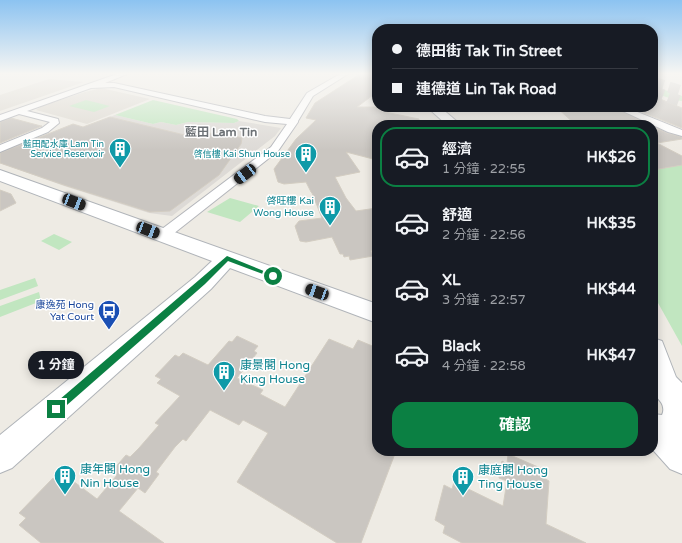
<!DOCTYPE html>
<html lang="zh-TW">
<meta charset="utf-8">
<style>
:root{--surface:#171b24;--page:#242831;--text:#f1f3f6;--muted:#9ea1a6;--line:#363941;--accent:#0b8043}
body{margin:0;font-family:"Varela Round","Noto Sans TC",sans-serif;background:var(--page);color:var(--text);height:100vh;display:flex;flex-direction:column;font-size:15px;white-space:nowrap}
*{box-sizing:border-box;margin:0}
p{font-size:13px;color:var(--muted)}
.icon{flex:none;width:22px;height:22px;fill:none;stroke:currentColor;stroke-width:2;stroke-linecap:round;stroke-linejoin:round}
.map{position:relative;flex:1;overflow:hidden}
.sheet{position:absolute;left:372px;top:120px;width:286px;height:336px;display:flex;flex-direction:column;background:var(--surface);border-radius:16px;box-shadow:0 2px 10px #0003}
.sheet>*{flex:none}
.top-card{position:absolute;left:372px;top:24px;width:286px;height:88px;border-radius:16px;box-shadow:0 2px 10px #0003;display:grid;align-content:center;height:88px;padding:0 20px;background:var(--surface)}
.end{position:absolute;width:18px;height:18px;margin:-9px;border:5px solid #0b8043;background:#fff;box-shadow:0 0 0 2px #fff}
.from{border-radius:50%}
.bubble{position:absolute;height:28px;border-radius:14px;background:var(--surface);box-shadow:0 2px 10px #0003;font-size:13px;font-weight:700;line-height:28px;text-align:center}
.car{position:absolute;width:12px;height:24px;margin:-12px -6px;border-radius:5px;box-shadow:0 0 3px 1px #0007;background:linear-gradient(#222 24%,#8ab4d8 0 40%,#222 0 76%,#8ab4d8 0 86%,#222 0)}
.top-card b{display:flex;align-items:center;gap:14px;height:38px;font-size:15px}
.top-card b+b{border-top:1px solid var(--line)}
.top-card i{width:10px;height:10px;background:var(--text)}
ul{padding:7px 0 0;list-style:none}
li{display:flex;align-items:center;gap:12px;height:60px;margin:0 8px 6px;padding:0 12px;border:2px solid transparent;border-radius:16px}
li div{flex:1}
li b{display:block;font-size:15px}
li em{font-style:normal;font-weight:700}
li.current{border-color:var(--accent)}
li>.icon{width:36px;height:36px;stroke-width:1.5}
.button{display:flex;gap:8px;margin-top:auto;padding:8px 20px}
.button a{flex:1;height:46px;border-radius:16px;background:var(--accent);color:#fff;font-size:16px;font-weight:700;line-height:46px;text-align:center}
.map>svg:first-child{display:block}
</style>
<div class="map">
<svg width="682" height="543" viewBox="0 0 682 543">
<rect width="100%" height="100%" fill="#eeebe4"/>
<path fill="#dddad6" d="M115,115L153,124L161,122L176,125L188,122L234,123L239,121L281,128L275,136L172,216L149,213L64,186L0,163V159Z"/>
<path fill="#dedad2" d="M49,79L84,82L0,111V95Z
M101,88L150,99L87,124L36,110L42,106L85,92Z"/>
<path fill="#c1e6c0" d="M653,88L665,90L682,96V101L674,100L653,92Z
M86,100L110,106L94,112L69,106Z
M153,100L237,119L239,121L234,123L188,122L176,125L161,122L153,124L115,115Z
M682,165V346L653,294V170Z
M230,198L259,206L240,222L207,212Z
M54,234L72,242L59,250L41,241Z
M35,278L38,286L0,300V290Z
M39,292L41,301L0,317V306Z"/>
<path fill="#cac6c1" stroke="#d3cdc2" d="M360,74H377V92L357,107H392L385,112L419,119V125H377V160L346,152L360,172L335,177L346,198L356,211L377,208V239L372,240L375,247L371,251L373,256L350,260L349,256L344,257L343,254H340L332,237L306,242L300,241L295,226L299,221L322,218L312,193L311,192L306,182L284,184L278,182L274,169L296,139L316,120L306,118L315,103Z
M653,96L682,108V128L629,107H653Z
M556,107H613L649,125H576Z
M110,117L197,138L205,134L214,133L231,135L242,138L241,144L219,175L170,211L150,212L64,185L0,163V153L73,124L83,127Z
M11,118L41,126H42L0,143V122Z
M653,127L667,133L682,137V139L657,143L682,156V165L653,170Z
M0,190L11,194L16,203L0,211Z
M237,336L258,346L254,351L257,353L237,378L263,390L260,394L285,407L329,339L353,349L358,340L377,348V451H396L361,543H337L237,482L268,433L243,420L239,425L210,410L186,441L183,439L175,447L156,472L159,474L145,493L138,488L119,511L164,543H41L19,525L26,518L19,513L53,478L58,482L65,475L97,499L117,475L112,471L126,455L130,457L139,448L159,425L155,423L180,396L157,383L161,379L155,376L175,355L179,357L183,353L208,365L229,341L232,342Z
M508,454L545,470L544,478L549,481L546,524L586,543H462L443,533L445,526L435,520L444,485L452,489L454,482L503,506L507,481L499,478L502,461L507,464Z"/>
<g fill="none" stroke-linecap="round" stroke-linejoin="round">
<path stroke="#cac8c4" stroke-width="11" stroke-dasharray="11 5.5" stroke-linecap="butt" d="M653,82L682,91"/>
<path stroke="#cac8c4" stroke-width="11" stroke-dasharray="11 5.5" stroke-linecap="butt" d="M653,91L682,102"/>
<g stroke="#b4b6bb" stroke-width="2">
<path id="street" d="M117,74H127L105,83H114L265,116L290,119L307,93L340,74H348L313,96L298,121V122L278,151L168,238L163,239L158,238L156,235L158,232L271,147L287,124L265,122L114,87L91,88L27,111L58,119L59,123L48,132L0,152V145L42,128L50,122L19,114L0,121V115Z
M614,107H625L682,130V136L668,132Z"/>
</g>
<g stroke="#b0b4b9" stroke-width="2">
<path id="secondary" d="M427,107H440L461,125H447Z
M0,170L377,304V323L230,268L211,289L12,468L0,473V435L195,277L212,261L0,181Z
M653,338L662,341L676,377L682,383V474L670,469L653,450V414L662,415C666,406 660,400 653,394Z"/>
</g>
<use href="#street" fill="#fff" fill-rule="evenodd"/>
<use href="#secondary" fill="#fff" fill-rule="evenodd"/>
</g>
<linearGradient id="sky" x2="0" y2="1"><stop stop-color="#8cc3f1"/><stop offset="0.49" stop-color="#f7f6f3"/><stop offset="1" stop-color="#f7f6f3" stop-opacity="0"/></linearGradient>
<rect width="682" height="150" fill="url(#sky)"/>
<path fill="#0b8043" d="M227,256L276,276L273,278L271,277L228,261L205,284L59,412L56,413L52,412L51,409L52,406Z"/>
<defs>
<g id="building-pin" transform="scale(1.15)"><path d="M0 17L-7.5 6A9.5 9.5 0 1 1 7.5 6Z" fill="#0f9aa8" stroke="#fff"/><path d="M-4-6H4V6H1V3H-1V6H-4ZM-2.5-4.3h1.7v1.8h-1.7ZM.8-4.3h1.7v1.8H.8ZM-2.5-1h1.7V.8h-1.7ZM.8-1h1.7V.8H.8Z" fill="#fff"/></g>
<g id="bus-pin" transform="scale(1.15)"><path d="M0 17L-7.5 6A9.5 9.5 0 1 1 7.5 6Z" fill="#1a4fb4" stroke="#fff"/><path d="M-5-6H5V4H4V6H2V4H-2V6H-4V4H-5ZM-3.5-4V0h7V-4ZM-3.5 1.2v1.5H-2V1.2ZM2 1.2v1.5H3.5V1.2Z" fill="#fff"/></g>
</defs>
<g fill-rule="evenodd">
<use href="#building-pin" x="120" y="149"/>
<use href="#building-pin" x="306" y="154"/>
<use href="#building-pin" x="330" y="207"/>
<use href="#bus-pin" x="109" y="311"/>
<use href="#building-pin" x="224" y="372"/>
<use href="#building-pin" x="65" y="476"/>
<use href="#building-pin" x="463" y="477"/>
</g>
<g text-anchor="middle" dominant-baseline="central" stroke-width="3" stroke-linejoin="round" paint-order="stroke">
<g font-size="9" fill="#0d838f" stroke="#fff" text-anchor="end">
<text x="104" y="144">藍田配水庫 Lam Tin<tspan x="104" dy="10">Service Reservoir</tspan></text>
<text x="290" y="154">啓信樓 Kai Shun House</text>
</g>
<g font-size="10" fill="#0d838f" stroke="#fff" text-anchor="end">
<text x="314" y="201">啓旺樓 Kai<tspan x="314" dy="12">Wong House</tspan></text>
</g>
<g font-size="10" fill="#164399" stroke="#fff" text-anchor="end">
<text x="94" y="305">康逸苑 Hong<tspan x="94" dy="12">Yat Court</tspan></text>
</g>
<g font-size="12" font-weight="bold" fill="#6d7276" stroke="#fff">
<text x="221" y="132">藍田 Lam Tin</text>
</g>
<g font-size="12" fill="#0d838f" stroke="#fff" text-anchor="start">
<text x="240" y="365">康景閣 Hong<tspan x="240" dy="14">King House</tspan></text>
<text x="80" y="469">康年閣 Hong<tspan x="80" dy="14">Nin House</tspan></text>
<text x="478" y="470">康庭閣 Hong<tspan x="478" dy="14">Ting House</tspan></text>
</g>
</g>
</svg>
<i class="end from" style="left:273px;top:276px"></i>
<i class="end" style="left:56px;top:409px"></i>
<div class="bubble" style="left:28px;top:351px;width:56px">1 分鐘</div>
<i class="car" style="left:245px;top:174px;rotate:233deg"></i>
<i class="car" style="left:74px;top:202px;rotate:111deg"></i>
<i class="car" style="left:148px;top:230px;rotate:111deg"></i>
<i class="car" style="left:317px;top:292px;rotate:290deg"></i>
<div class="top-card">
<b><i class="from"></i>德田街 Tak Tin Street</b>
<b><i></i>連德道 Lin Tak Road</b>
</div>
<section class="sheet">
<ul>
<li class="current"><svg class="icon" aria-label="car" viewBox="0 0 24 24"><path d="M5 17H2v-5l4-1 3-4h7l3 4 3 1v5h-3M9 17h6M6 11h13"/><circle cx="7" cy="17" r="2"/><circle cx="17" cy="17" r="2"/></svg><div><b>經濟</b><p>1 分鐘 · 22:55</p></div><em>HK$26</em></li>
<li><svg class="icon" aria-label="car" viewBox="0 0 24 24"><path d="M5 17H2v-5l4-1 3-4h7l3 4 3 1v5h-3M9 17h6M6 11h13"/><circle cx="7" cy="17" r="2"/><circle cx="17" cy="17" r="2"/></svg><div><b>舒適</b><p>2 分鐘 · 22:56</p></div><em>HK$35</em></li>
<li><svg class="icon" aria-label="car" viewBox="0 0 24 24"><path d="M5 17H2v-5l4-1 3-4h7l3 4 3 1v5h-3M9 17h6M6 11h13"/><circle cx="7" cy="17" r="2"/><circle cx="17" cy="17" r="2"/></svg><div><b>XL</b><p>3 分鐘 · 22:57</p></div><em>HK$44</em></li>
<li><svg class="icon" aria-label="car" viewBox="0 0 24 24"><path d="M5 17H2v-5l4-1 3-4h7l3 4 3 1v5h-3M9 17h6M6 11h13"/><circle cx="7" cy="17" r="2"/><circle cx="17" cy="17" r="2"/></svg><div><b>Black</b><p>4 分鐘 · 22:58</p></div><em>HK$47</em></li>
</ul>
<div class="button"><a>確認</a></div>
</section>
</div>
